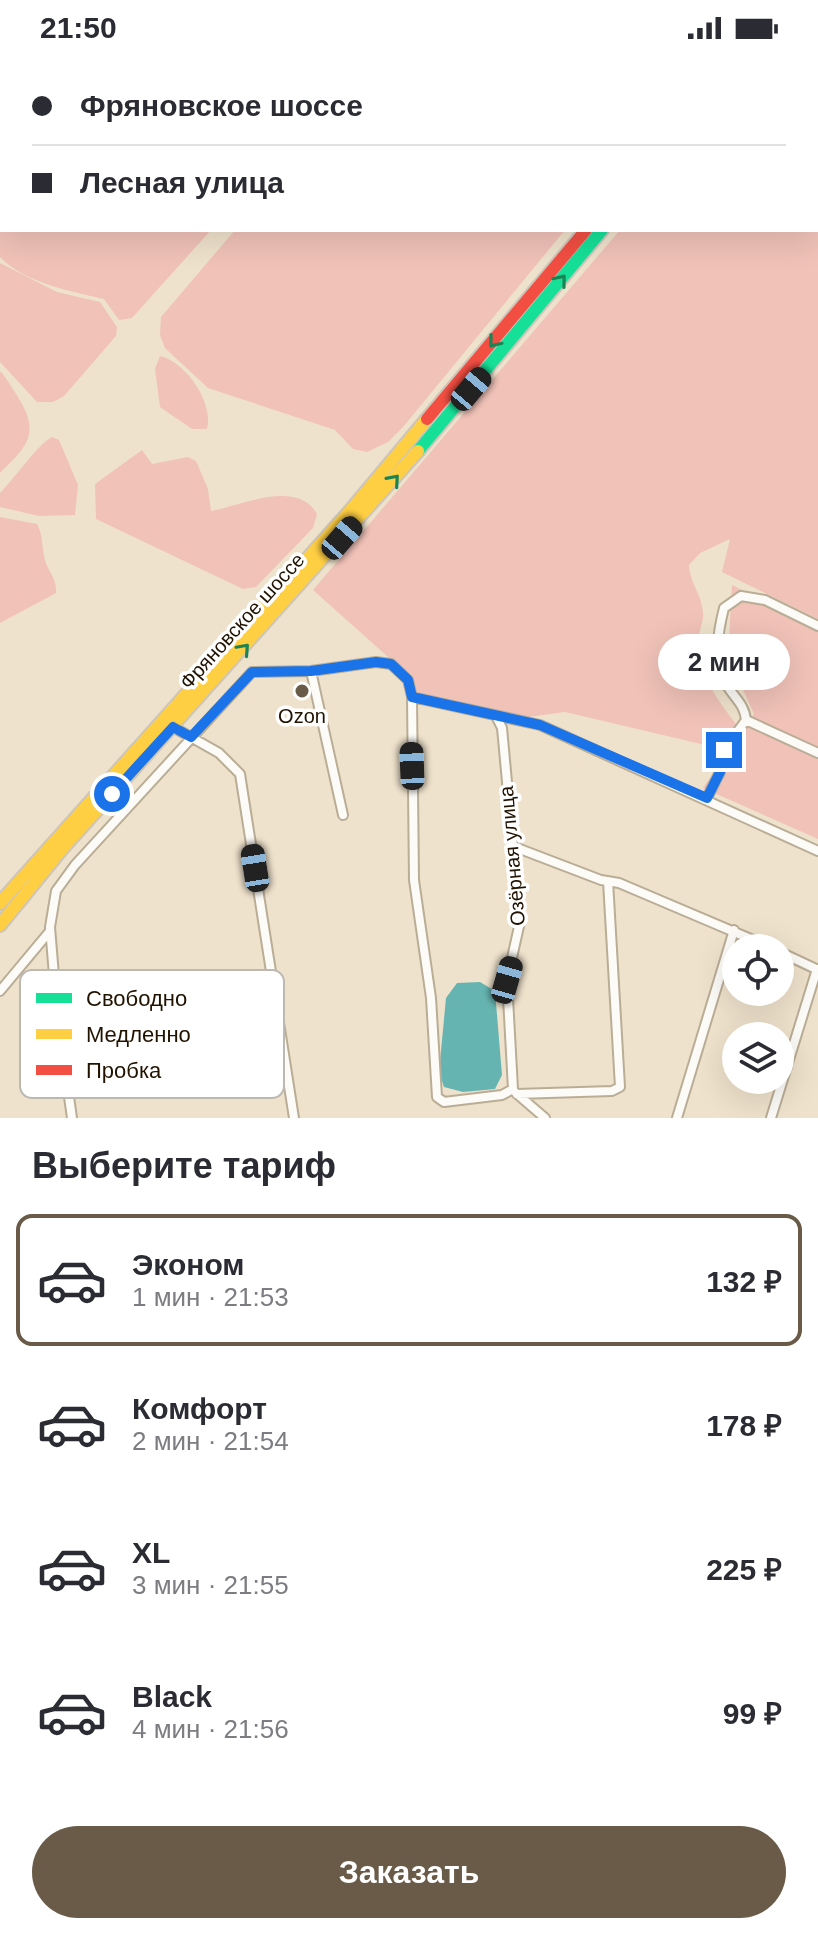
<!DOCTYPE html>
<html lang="ru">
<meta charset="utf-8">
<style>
:root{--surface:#fff;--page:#f2f2f3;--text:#2b2b33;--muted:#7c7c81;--line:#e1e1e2;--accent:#695b47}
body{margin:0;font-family:Helvetica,sans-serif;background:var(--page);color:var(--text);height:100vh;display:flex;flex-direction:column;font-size:30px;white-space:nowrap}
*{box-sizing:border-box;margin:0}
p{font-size:26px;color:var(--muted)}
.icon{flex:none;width:44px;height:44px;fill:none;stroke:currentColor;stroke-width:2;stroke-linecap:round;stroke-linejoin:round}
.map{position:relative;height:1062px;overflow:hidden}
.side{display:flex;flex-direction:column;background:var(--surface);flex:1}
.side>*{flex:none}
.banner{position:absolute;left:0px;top:0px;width:818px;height:176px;box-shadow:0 8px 32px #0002;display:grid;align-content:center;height:176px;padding:0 32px;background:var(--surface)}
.buttons{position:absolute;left:722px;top:878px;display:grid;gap:16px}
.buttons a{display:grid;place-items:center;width:72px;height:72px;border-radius:50%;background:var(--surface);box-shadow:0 8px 32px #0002;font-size:40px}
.end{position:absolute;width:36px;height:36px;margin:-18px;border:10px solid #1a73e8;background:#fff;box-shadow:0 0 0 4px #fff}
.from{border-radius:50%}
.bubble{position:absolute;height:56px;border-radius:28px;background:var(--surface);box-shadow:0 8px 32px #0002;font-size:26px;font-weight:800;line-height:56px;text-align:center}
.car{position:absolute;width:24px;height:48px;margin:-24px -12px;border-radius:10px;box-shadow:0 0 6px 2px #0007;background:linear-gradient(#222 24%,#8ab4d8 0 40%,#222 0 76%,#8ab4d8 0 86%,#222 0)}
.banner b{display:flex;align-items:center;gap:28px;height:76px;font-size:30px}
.banner b+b{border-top:2px solid var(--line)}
.banner i{width:20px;height:20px;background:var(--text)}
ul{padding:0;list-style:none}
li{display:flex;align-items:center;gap:24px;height:132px;margin:0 16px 12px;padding:0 16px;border:4px solid transparent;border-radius:16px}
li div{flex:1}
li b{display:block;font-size:30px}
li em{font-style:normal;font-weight:800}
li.selected{border-color:var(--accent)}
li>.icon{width:72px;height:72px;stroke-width:1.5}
h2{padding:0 32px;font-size:36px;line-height:96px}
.action{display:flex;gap:16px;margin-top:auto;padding:16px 32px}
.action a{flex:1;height:92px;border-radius:48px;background:var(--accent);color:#fff;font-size:32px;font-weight:800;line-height:92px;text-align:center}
.status{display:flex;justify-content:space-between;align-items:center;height:56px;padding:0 40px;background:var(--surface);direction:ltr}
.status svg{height:22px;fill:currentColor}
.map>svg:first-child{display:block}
</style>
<div class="status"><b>21:50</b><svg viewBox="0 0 49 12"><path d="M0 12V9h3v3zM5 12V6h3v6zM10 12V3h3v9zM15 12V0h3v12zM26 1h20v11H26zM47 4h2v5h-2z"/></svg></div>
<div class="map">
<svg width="818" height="1062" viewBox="0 0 818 1062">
<rect width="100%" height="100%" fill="#efe2cc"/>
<path fill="#f0c2b8" d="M0,0H367L2,2V174H211L132,262L119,264L104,243C70,235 25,227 0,201Z
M741,0H818V563L722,516L730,483L700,497L689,509C690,528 702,538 703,557C704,565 699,573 699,582C701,622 712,636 736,668L718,692L565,656L528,661L452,649L422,640L401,621L387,600L313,534L620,174H816V2Z
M235,174H565L403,371L388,386L367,396L353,393L335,374L208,332L165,292L160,279L161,261Z
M0,207L57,236L100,246L117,271L116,280L64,340L53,346H37L0,306Z
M160,300C186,306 214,347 207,373H192L160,351L155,313Z
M0,315C7,322 12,332 18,341C41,378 27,390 0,417Z
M52,381L59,384L78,429L75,459L39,460L0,451V437C14,423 38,388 52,381Z
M142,394L152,408L188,401L196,405L208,433L211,455C243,449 297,423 317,458L313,472L256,531L243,533L96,463L95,428Z
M0,461L37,468C44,481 41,493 46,507C50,518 57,524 56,537L0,567Z
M732,529L818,570V783L703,732L754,658L728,601Z"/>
<path fill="#66b4b1" d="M480,926L495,935L502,1019L495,1033L463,1036L444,1031L439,1016L446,942L457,927Z"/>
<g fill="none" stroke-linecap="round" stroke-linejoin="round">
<g stroke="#baad96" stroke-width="12">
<path id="street" d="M311,615L343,759
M412,641L414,824L431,942L437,1041L444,1046L502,1039L513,1033
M497,662L502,672L520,866L507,924L513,1033
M746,664L818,697
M173,671L219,697L240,718L294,1062
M707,742L720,716L724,694L746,664C745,648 732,640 725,626C713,603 718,576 724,552L741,540L765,544L818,570
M512,790L601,824L619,827L772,892
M780,896L818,914
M0,935L50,875
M516,1037L545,1062
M517,1038L612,1035L620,1031L608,825
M72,1062L57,956L50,871L56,835L75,809L252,616L311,615L376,606L391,608L408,624L412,641L540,669L818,795
M677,1062L734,874
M771,1062L817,913"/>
</g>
<g stroke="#cdc5ba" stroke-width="16">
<path id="fast" d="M724,2L725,0
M418,395L602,174"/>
</g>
<g stroke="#cdc5ba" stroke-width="16">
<path id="slow" d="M0,847L351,454L427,363
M0,869L61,794L418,395"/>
</g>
<g stroke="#cdc5ba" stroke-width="16">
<path id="jam" d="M709,2L710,0
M427,363L586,174"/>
</g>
<use href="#street" stroke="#fdfbf7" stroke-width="8"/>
<use href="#fast" stroke="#16e098" stroke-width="12"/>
<use href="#slow" stroke="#ffcf43" stroke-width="12"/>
<use href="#jam" stroke="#f24e42" stroke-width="12"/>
</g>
<defs><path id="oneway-chevron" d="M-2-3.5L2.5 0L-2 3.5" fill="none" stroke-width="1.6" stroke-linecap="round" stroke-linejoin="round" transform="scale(2)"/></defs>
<g stroke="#1b8454">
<use href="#oneway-chevron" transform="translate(561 224) rotate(-51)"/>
<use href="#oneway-chevron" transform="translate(494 286) rotate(129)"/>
<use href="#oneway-chevron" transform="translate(394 424) rotate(-49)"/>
<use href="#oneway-chevron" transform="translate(244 593) rotate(-48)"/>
</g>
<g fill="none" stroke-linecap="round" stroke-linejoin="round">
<path stroke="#1a73e8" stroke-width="10" d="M112,738L173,671L191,681L252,616L311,615L376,606L391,608L408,624L412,641L540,669L707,742L720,716L724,694"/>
</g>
<circle fill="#695b47" stroke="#fff" stroke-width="3" cx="302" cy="635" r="8"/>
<g text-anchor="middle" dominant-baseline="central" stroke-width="7" stroke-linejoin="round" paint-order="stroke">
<g font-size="20" fill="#211300" stroke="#fff">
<text transform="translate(242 565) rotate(-48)">Фряновское шоссе</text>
<text transform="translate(512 800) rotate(-95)">Озёрная улица</text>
</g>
<g font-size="20" fill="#211300" stroke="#fff">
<text x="302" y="660">Ozon</text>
</g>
</g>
<rect x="20" y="914" width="264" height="128" rx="12" fill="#fff" stroke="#bcb8b2" stroke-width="2"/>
<rect x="36" y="937" width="36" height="10" fill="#16e098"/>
<rect x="36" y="973" width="36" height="10" fill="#ffcf43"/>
<rect x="36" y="1009" width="36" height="10" fill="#f24e42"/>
<g font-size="22" fill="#211300">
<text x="86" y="950">Свободно</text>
<text x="86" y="986">Медленно</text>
<text x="86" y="1022">Пробка</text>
</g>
</svg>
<div class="buttons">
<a><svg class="icon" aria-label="locate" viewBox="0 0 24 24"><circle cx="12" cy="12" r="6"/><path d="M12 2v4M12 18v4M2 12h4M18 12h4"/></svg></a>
<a><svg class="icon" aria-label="layers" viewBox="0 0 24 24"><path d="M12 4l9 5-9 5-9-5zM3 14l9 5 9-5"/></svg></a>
</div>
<i class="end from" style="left:112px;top:738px"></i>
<i class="end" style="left:724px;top:694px"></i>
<div class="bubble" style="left:658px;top:578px;width:132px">2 мин</div>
<i class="car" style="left:471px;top:333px;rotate:40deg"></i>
<i class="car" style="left:342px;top:482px;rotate:41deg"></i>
<i class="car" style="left:412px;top:710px;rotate:358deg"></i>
<i class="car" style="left:255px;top:812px;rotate:351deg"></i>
<i class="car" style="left:507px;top:924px;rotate:16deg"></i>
<div class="banner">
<b><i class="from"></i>Фряновское шоссе</b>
<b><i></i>Лесная улица</b>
</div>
</div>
<section class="side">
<h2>Выберите тариф</h2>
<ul>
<li class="selected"><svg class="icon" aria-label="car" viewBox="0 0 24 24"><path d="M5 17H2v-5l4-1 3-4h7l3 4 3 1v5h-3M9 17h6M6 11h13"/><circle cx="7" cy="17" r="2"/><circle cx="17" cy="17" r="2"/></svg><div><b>Эконом</b><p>1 мин · 21:53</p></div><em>132 ₽</em></li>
<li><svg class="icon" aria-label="car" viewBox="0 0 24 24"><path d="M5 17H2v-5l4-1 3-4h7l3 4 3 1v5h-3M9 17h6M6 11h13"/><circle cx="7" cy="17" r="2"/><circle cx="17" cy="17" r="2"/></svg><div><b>Комфорт</b><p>2 мин · 21:54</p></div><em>178 ₽</em></li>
<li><svg class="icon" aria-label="car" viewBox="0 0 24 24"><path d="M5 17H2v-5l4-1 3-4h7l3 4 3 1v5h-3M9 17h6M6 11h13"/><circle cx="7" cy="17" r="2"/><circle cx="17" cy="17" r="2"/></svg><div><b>XL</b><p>3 мин · 21:55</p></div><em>225 ₽</em></li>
<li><svg class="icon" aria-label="car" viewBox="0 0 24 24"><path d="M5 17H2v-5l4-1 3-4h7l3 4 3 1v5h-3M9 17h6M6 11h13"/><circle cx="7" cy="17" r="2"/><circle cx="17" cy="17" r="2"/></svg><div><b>Black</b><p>4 мин · 21:56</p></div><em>99 ₽</em></li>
</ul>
<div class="action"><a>Заказать</a></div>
</section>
